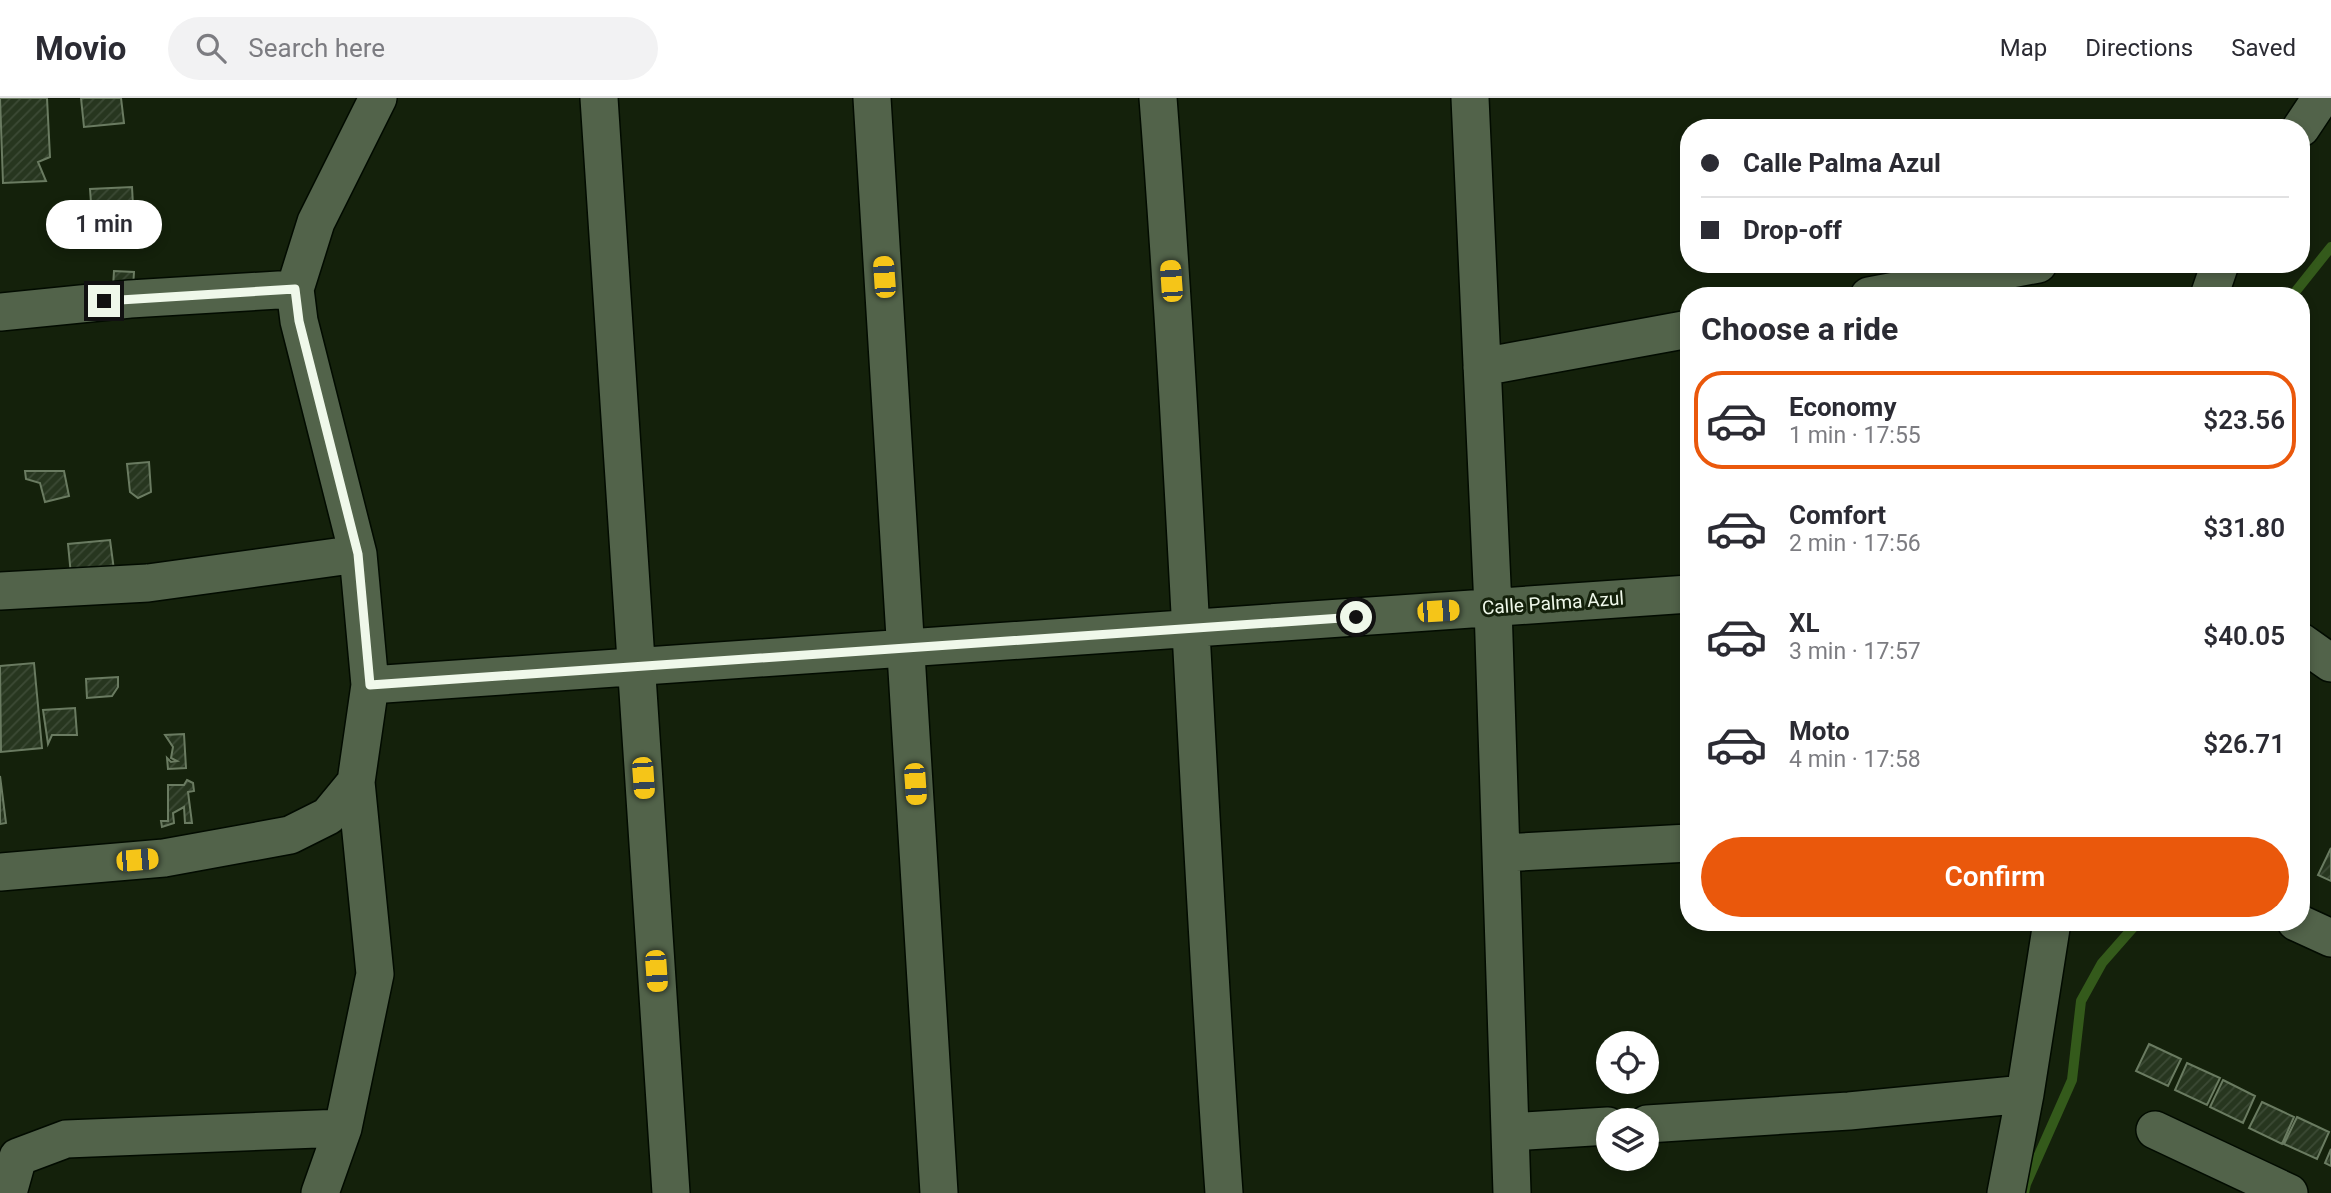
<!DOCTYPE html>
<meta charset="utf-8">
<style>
:root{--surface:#fff;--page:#f2f2f3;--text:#2b2b33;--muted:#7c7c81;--line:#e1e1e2;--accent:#ea580c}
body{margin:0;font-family:Roboto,sans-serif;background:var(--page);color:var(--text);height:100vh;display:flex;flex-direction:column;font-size:26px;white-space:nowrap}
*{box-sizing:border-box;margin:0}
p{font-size:23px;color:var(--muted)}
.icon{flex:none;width:38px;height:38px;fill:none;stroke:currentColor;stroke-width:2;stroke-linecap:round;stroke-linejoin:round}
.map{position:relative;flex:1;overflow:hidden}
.panel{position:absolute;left:1680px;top:189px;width:630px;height:644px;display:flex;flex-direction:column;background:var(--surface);border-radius:28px;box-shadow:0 4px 10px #0003}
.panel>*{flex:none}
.hud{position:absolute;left:1680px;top:21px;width:630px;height:154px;border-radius:28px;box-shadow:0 4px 10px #0003;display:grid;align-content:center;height:154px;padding:0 21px;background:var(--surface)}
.tools{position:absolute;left:1596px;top:933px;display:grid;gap:14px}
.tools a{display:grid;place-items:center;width:63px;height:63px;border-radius:50%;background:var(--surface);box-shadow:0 4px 10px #0003;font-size:35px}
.end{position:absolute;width:32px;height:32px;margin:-16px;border:9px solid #eff8ea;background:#111;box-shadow:0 0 0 4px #111}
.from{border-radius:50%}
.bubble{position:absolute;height:49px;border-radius:24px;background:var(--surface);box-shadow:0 4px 10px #0003;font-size:23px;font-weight:600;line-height:49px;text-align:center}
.car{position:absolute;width:21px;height:42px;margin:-21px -10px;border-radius:9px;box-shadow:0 0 5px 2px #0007;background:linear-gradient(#f5c518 24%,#345 0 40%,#f5c518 0 76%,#345 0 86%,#f5c518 0)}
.hud b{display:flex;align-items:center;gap:24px;height:66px;font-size:26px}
.hud b+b{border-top:2px solid var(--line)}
.hud i{width:18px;height:18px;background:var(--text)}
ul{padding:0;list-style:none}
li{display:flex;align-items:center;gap:21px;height:98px;margin:0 14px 10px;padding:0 7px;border:4px solid transparent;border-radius:28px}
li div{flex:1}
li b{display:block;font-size:26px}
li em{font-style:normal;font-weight:600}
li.current{border-color:var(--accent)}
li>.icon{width:63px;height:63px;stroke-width:1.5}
h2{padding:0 21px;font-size:32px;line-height:84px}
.action{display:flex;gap:14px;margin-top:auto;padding:14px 21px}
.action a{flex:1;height:80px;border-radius:42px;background:var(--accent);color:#fff;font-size:28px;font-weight:600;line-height:80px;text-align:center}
header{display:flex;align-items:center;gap:42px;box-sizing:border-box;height:98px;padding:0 35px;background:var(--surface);border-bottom:2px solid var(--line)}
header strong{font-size:33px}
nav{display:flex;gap:38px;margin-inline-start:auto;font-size:24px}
.search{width:490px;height:63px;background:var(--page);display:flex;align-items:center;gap:18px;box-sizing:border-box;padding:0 24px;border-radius:38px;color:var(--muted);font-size:26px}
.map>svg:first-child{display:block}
</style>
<header>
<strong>Movio</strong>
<div class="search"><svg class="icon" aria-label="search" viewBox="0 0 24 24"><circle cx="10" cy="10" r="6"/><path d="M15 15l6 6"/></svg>Search here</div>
<nav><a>Map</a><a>Directions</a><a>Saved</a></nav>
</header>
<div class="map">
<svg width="2331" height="1095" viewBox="0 0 2331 1095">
<defs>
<pattern id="building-hatch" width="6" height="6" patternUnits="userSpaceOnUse" patternTransform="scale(1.75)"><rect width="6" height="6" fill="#27361f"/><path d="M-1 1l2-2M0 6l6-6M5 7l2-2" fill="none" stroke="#3c4a35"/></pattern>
</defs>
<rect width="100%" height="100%" fill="#14210b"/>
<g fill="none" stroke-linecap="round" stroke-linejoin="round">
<path stroke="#345a1b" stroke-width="10" d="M2292,198L2331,149
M2024,1095L2026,1086L2072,982L2081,903L2102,865L2138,824"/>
</g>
<path fill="url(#building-hatch)" stroke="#6a7b61" stroke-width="2" d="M0,0H47L50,59L38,64L46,83L3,85Z
M81,0H121L124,25L84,29Z
M132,89L135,144L94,147L90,91Z
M114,173L134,174L133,190L113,189Z
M149,364L151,394L138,400L130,394L127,366Z
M25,373H64L69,398L45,404L40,385L26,381Z
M110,442L114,472L71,477L68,446Z
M34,565L42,650L1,654L0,568Z
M118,579V589L112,598L87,600L86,581Z
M75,610L77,637H52L48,646L43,612Z
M184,636L186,670L168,671L167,660L171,664L177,663L171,660L173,649L165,637Z
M0,678L6,725L0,726Z
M187,682L193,685L194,693L188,694L192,725H185L184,709L173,715L174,725L162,729L161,723H168V687H184Z
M2331,750V783L2318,777Z
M2149,946L2181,961L2168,988L2136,973Z
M2187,965L2220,980L2207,1007L2175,992Z
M2223,982L2255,998L2243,1025L2210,1009Z
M2262,1004L2294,1019L2282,1046L2249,1030Z
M2297,1019L2329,1034L2317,1061L2284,1046Z
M2331,1051V1068L2325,1065Z"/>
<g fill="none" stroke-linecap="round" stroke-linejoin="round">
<g stroke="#020b00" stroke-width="40">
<path id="minor" d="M599,0L671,1095
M872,0L939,1095
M1158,0C1186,365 1198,730 1224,1095
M1470,0L1493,509L1512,1095
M2301,30L2321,0
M1869,198L2038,166
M2209,198L2220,166
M0,214L130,201L295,191
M1482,269L1689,231
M0,493L148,485L358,456
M2301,544L2331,565
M370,587L1689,496
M1502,755L1689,745
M0,774L164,760L290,737L328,718L356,684L370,587L358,456L299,223L295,191L316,124L378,0
M2296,824L2331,840
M1647,1026L1849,1013L2025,996
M2155,1032L2289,1095
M1510,1034L1608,1028
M8,1095L18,1059L66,1041L343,1030
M320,1095L343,1030L375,876L356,684
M2006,1095L2025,996L2052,824"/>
</g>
<use href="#minor" stroke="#52634a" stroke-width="37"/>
</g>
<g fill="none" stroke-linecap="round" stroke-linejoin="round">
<path stroke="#eff8ea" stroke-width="9" d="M104,203L295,191L299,223L358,456L370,587L1356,519"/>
</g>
<g text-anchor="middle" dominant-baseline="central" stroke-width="6" stroke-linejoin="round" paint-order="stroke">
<g font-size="19" fill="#eff8ea" stroke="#14210b">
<text transform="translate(1553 505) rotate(-4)">Calle Palma Azul</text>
</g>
</g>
</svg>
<div class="tools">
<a><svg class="icon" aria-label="locate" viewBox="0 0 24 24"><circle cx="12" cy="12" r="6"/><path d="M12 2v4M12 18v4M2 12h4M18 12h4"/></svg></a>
<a><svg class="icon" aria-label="layers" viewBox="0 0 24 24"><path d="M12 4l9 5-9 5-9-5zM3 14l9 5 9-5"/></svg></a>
</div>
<i class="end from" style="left:1356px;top:519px"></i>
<i class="end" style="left:104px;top:203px"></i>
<div class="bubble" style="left:46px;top:102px;width:116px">1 min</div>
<i class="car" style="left:884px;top:179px;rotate:356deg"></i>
<i class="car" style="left:1171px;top:183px;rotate:356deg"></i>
<i class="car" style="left:1438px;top:513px;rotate:86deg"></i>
<i class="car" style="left:643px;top:680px;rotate:176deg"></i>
<i class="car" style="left:915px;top:686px;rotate:176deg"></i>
<i class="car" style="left:137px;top:762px;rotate:85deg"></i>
<i class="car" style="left:656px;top:873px;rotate:176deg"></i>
<div class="hud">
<b><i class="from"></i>Calle Palma Azul</b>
<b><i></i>Drop-off</b>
</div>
<section class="panel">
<h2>Choose a ride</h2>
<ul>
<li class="current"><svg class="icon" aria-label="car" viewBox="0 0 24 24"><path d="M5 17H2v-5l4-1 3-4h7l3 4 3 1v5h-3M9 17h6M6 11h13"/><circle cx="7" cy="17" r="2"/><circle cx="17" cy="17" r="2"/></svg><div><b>Economy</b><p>1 min · 17:55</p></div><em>$23.56</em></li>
<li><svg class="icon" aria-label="car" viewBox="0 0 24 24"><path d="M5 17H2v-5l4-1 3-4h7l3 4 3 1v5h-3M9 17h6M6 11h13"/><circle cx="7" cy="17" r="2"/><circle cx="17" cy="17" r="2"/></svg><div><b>Comfort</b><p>2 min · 17:56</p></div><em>$31.80</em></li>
<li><svg class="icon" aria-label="car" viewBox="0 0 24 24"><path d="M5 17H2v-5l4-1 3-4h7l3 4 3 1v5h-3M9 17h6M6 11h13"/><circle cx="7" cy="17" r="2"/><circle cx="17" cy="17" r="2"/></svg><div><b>XL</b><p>3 min · 17:57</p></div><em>$40.05</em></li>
<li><svg class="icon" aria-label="car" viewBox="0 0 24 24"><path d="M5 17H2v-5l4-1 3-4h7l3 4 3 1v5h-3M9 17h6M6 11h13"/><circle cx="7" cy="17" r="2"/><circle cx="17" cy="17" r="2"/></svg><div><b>Moto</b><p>4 min · 17:58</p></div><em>$26.71</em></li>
</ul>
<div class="action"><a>Confirm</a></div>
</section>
</div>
